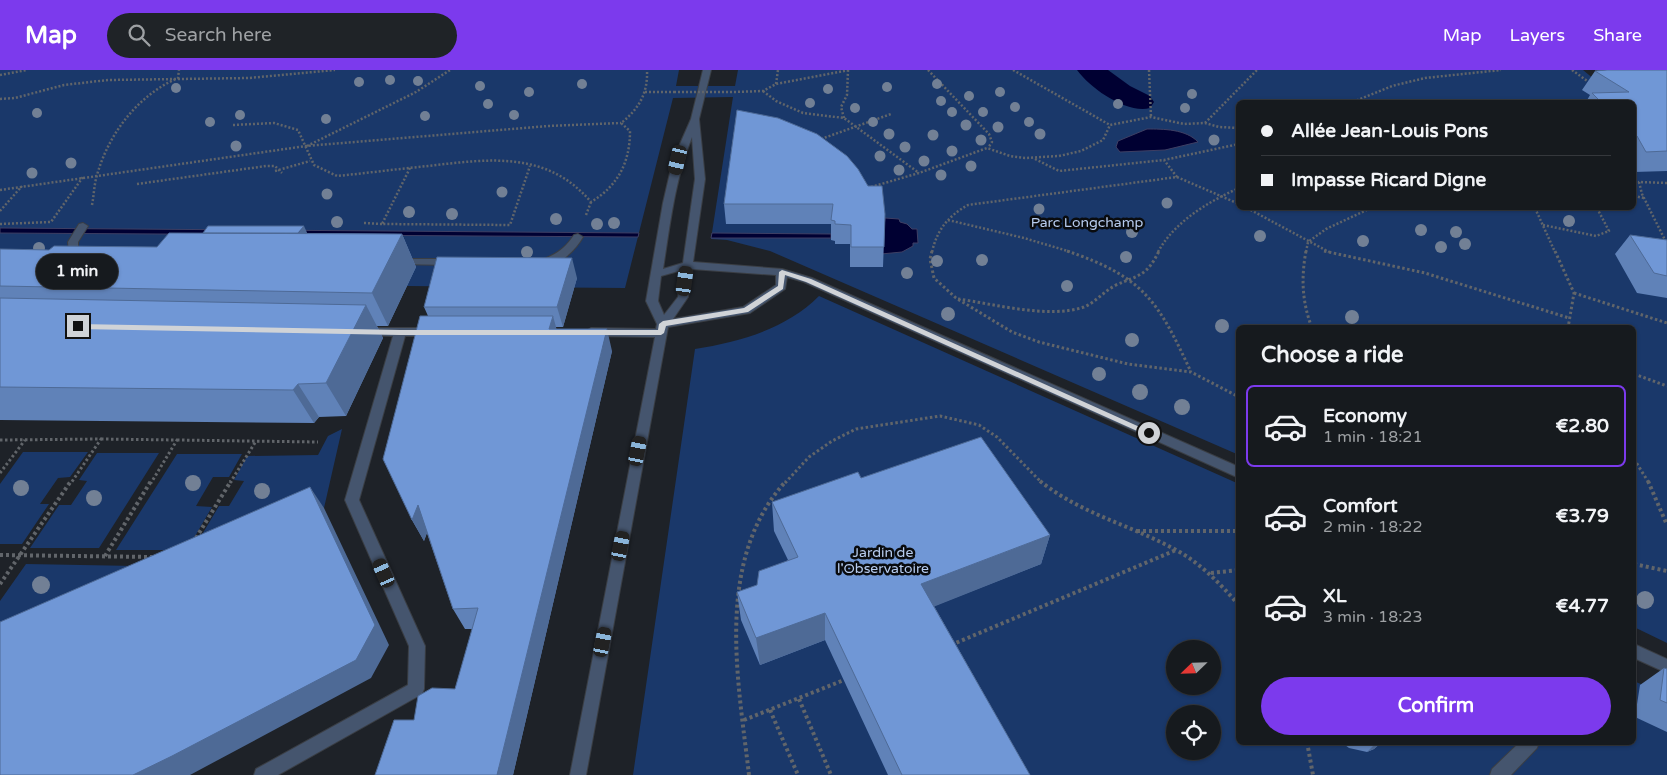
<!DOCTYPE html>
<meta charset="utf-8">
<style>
:root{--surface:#161a1e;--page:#1f2327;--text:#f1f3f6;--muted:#9ea1a4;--line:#35383c;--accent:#7c3aed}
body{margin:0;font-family:"Varela Round",sans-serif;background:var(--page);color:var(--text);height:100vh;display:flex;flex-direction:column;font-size:19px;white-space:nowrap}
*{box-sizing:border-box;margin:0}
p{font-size:16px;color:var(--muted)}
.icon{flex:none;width:28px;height:28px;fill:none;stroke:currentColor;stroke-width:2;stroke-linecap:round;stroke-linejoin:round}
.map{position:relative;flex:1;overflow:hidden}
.drawer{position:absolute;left:1236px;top:255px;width:400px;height:420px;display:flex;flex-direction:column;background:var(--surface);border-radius:8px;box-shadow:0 1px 4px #0004,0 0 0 1px var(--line)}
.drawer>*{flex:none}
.banner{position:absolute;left:1236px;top:30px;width:400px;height:110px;border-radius:8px;box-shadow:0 1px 4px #0004,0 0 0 1px var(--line);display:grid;align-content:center;height:110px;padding:0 25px;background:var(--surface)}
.needle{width:32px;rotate:247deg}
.fabs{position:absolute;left:1166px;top:570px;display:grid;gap:10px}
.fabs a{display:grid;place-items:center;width:55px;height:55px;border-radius:50%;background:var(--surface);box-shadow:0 1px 4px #0004,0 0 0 1px var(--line);font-size:25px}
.end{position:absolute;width:22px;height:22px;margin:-11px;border:6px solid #d0d3d7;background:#111;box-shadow:0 0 0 2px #111}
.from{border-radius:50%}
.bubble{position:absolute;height:35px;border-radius:18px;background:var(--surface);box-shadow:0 1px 4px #0004,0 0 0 1px var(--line);font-size:16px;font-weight:700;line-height:35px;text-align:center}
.car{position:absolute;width:15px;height:30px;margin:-15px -8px;border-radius:6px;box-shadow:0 0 4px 1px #0007;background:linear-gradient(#222 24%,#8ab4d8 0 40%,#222 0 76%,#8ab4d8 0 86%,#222 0)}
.banner b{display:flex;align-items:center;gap:18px;height:48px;font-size:19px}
.banner b+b{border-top:1px solid var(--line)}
.banner i{width:12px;height:12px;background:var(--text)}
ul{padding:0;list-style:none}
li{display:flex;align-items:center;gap:15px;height:82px;margin:0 10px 8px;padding:0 15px;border:2px solid transparent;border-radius:8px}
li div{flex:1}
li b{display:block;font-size:19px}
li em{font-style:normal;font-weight:700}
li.active{border-color:var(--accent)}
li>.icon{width:45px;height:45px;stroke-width:1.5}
h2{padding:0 25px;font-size:22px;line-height:60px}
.cta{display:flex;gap:10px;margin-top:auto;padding:10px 25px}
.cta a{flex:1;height:58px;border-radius:30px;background:var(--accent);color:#fff;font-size:20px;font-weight:700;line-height:58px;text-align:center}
header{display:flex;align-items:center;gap:30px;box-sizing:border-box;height:70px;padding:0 25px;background:var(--accent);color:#fff}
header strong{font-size:24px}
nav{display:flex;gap:28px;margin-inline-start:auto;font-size:18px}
.search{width:350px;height:45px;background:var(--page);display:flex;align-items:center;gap:12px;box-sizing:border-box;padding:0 18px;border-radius:28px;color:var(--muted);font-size:19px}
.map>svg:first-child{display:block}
</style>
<header>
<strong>Map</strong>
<div class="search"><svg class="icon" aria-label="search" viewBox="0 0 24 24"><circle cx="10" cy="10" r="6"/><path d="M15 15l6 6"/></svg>Search here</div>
<nav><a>Map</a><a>Layers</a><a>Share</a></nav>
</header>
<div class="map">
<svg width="1667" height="705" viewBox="0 0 1667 705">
<rect width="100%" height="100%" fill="#1e2228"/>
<path fill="#1a386a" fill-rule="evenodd" d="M0,0H679L676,16H735L738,0H1583L1606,19L1630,32H1239V138H1634V34L1667,39V573L1634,557V258H1239V385L770,181L727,170L711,169L733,27L673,28L625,218L0,212Z
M819,226L1239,414V672H1634V611L1667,626V705H633L695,279C740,272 786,259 819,226ZM1175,579H1212V616H1175ZM1175,644H1212V681H1175Z
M342,359L324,438L191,483L219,436H229L244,411L234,410L247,386L318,385L328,366Z
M23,382H88L70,407L58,408L40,434H49L22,474H0V414Z
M97,383H159L99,478H30L59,435H71L87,411L79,410Z
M177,384H242L229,407H213L196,436L212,437L187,480H116Z
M26,494L192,497L0,583V531Z"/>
<path fill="#000032" stroke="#3e3f64" d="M1147,59C1163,59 1186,59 1198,72L1165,80L1120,82L1116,77L1118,71Z
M885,148L899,149L900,152L907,154L912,159H917L918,173H913V176L902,182L881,184Z
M0,158L639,163L638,167L0,163Z
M712,163L831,164V168H711Z"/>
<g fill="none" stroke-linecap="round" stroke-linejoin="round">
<path fill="#000032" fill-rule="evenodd" d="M1077,0H1108L1130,16L1150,26L1154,32L1150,38C1127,44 1091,19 1077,0Z"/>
<g stroke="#3a3e44" stroke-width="2">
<path id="minor" d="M703,0H711L699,49L705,109L693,192L782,199L812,208L1239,397V408L804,212L787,207L785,219L750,243L668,257L586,705H570L655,267L591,266L585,262L591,258L656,259L657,254L646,231L663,133L673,90L691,49ZM692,67L695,109L683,193L663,199C670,154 675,109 692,67ZM692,199L776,205V215L743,237L673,249L688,227ZM682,200L678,227L664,245L658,231L661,206Z
M83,153L88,156L78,172V181L87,188L82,191L69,184L68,172L79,154Z
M578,164L583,167C575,181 556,200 538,195V191C554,186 565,179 574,165Z
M397,189H452L457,192L452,195L393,194L392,192Z
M363,258H431L437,262L431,266H405L359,430L425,576L424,619L422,624L278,705H254L256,699L408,615L409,576L345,430L393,266L359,265L357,262L359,259Z
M1634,574L1667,589V603L1634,588Z
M1520,672H1539L1537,678L1511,705H1490L1492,699Z"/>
</g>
<path stroke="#61656a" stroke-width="2.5" stroke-dasharray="2 2" stroke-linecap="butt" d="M928,0L989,64L992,72L988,78
M1013,0L1110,55
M1149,0L1151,47
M1572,0L1590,13
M0,5L27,0
M776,14L778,0
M763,21L776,31L803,43L844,48L919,103
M645,22H674
M734,22L763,21L776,14L849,0
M0,29L15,28L64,15L108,10L249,8L335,0
M1353,32L1392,16L1425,8L1501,0
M844,48L841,37L847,25L848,0
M1205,53L1257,0
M233,55L274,53L298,60L314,95L337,106C367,103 398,99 428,96C488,89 547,80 591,132C618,116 630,92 630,61L621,53C639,39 648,23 647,0
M821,69L891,44
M307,76L416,22L450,0
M1035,89L1059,101L1164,90L1239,74
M410,98L382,154L510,155L530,96
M275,101L310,91
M1177,107L1239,134
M1667,113L1639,112L1642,124L1667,174
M137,114L266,96H275L282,103
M871,117L919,103L987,78L1010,86L1025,88L1059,86L1081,81L1103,70L1110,55L1151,47L1184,54L1205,53L1219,57L1239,58
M0,120L306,76L548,56L621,53
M1634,126L1644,128
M92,135C94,125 94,115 97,105C109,63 138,25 178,8L179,0
M1247,138L1329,182
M1535,138L1555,182
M0,141L22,116
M586,145L591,132
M948,150L1024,168L1071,182
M364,153L382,154
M0,154L51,152L83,107
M1543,155L1596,166L1609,161L1597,138
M932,182C937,160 948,146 968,135L1177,107L1164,90
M1158,182C1175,151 1208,132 1239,118
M1306,182L1308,172L1326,159L1371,138"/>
<path stroke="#61656a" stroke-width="3" stroke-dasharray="2.5 2.5" stroke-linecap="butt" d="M932,181L930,189L934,208L956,228L1012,262L1039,272L1128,294L1191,302L1239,327
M1067,181C1144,207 1158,231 1191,302
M1306,181C1301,208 1302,232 1312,258
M1324,181L1425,203L1569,248
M1555,181L1574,223L1568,258
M1574,223L1667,253
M958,229C995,234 1048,249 1084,237C1096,232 1104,221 1116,215C1139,205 1147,206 1159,181
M1634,304L1667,316
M101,369L177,370L151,413
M0,370L101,369L71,413
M177,370L318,372
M1634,389L1649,413
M0,403L25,370
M230,413L256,371
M785,413L809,387L832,371L856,359L940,346L979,355L997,367L1042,413"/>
<path stroke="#61656a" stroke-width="4" stroke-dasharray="3 3" stroke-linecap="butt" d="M1040,411C1081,444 1131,455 1176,480C1202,494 1220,514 1239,535
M1648,411L1667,455
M1137,461H1239
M196,468L231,411
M0,485L152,487
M105,486L151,411
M1634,494L1667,501
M1211,503L1239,500
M0,514L71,411
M951,575L1176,480
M799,629L831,705
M770,640L798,705
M744,650L844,610
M1307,672L1313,705
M749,705C738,609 714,490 786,411"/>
<use href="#minor" fill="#45556e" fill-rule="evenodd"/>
<path stroke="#61656a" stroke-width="2.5" stroke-dasharray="2 2" stroke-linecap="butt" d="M674,22H734"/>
</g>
<g fill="#728095">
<circle cx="390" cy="10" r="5"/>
<circle cx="418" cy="11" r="5"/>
<circle cx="359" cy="12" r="5"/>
<circle cx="582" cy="14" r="5"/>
<circle cx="937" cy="14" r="5"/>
<circle cx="480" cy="16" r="5"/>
<circle cx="887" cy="17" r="5"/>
<circle cx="176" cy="18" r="5"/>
<circle cx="828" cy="19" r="5"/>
<circle cx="529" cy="22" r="5"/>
<circle cx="1000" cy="22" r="5"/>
<circle cx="1192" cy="24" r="5"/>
<circle cx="969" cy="26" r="5"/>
<circle cx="941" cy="31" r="5"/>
<circle cx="810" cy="33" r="5"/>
<circle cx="488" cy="34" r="5"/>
<circle cx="1118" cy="34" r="5"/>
<circle cx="1015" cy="37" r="5"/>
<circle cx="855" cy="38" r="5"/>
<circle cx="1185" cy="38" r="5"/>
<circle cx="952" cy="42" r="5"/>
<circle cx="983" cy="42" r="5"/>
<circle cx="37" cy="43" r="5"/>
<circle cx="240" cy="45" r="5"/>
<circle cx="514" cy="45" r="5"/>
<circle cx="425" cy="46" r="5"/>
<circle cx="326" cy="49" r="5"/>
<circle cx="210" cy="52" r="5"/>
<circle cx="873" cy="52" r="5"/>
<circle cx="1029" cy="52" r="5"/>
<circle cx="966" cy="55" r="5.5"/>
<circle cx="998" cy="57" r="5.5"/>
<circle cx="889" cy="64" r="5.5"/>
<circle cx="1040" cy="64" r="5.5"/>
<circle cx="933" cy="65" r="5.5"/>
<circle cx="981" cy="70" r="5.5"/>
<circle cx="1214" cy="70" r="5.5"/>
<circle cx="236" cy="76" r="5.5"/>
<circle cx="905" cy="77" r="5.5"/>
<circle cx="952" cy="81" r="5.5"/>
<circle cx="880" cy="86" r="5.5"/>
<circle cx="924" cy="91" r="5.5"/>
<circle cx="71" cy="93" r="5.5"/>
<circle cx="971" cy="96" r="5.5"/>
<circle cx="899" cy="100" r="5.5"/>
<circle cx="32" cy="103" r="5.5"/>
<circle cx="941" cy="105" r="5.5"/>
<circle cx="502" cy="122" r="5.5"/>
<circle cx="327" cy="124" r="5.5"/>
<circle cx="1167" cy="133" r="5.5"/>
<circle cx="1039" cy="139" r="5.5"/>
<circle cx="409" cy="142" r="6"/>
<circle cx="452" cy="144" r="6"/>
<circle cx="556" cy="149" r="6"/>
<circle cx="1569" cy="151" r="6"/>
<circle cx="337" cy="152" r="6"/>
<circle cx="614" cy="153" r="6"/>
<circle cx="597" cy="154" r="6"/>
<circle cx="1421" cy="160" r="6"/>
<circle cx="1132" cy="162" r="6"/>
<circle cx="1456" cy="162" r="6"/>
<circle cx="1260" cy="166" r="6"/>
<circle cx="1363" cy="171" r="6"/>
<circle cx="1465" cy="174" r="6"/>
<circle cx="1441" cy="177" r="6"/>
<circle cx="39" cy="178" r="6"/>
<circle cx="527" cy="182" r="6"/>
<circle cx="1126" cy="187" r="6"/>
<circle cx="982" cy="190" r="6"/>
<circle cx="937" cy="191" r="6"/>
<circle cx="907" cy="203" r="6"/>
<circle cx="1067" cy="216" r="6"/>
<circle cx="948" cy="244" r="7"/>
<circle cx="1352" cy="247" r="7"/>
<circle cx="1222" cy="256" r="7"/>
<circle cx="1132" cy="270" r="7"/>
<circle cx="1099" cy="304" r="7"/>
<circle cx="1140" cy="322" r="8"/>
<circle cx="1182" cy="337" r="8"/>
<circle cx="193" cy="413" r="8"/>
<circle cx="21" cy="418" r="8"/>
<circle cx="262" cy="421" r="8"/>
<circle cx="94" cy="428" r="8"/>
<circle cx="41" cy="515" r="9"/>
<circle cx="1645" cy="530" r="9"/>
</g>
<path fill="#6082b8" d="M1667,0V101L1634,102V32H1586L1590,25L1582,20L1595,1Z
M737,40L885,144L883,197H850V174H835V171L831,170V154H726L724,134Z
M308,163L402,164L416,197L388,256H377L383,268L346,346L319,347L314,353L0,350V179L49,180L157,177Z
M1630,165L1667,170V228L1637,223L1615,184Z
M577,208L563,257H556V259L612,281L513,705L414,650L455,619L473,559H465L453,539L427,463L424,471L412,450L428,246L424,237Z
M861,408L1050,465L1041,494L934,536L1030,705H888L825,570L760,595L741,550L737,522L757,515L788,490L774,461L772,432Z
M1664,598L1667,599V662L1635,647L1640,615Z
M1341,672H1382L1374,679L1367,682L1349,678Z"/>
<path fill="#4e6a96" d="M304,156L309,167L288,176Z
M402,164L416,197L388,256L372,223Z
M572,188L577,208L563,257L557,237Z
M366,235L383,268L346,346L326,313Z
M553,246L559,268L549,259Z
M607,259L612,281L513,705H497Z
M298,314L319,347L314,353L293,320Z
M310,417L324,438L389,575L371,608L190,705H133Z
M418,435L429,456L424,471L412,450Z
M1050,465L1041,494L918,543L921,514Z
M825,543V570L760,595L756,568Z
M1378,672H1382L1374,679L1367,682L1376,673Z"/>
<path fill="#7097d6" stroke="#4e6a96" d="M1607,0H1667V81L1646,82L1637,66H1634V32H1601L1592,23L1629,22L1595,1Z
M737,40L778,48L817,64L847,86L858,99L868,116H882L885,144L884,177H851V155L835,154V151L831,150L833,134H724Z
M208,156H304L298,163H203Z
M169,163L402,164L372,223L0,216V179L49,180L54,176L157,177Z
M1630,165L1667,170V206L1654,203Z
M437,187L572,188L557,237H424Z
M0,228L366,235L326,313L298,314L293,320L0,317Z
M420,246H553L549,259H607L497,705H375L394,650H414L418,626L432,618L455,619L478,538L453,539L418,435L412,450L383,389Z
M981,367L1050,465L921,514L1030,705H902L825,543L756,568L737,522L757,515L759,501L798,487L772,432L858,402L861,408Z
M310,417L375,555L356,590L172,686L133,705H0V552Z
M1664,598L1667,599V633L1660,630Z"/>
<path fill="#d0d3d7" d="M782,200L811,209L1153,363L1146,365L806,212L785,205L783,219L748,242L666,256L664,263L661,265H400L78,259L74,256L78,254L400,260H658L659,254L663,251L744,238L778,216L779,202Z"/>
<g text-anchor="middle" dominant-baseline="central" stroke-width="5" stroke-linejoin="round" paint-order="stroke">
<g font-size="14" fill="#b7ccef" stroke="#090b0e">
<text x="1087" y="152">Parc Longchamp</text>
<text x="883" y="482">Jardin de<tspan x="883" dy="16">l'Observatoire</tspan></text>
</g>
</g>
</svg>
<div class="fabs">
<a><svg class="needle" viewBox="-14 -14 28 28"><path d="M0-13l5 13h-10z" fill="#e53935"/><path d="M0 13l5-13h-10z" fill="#9ea1a4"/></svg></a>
<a><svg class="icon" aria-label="locate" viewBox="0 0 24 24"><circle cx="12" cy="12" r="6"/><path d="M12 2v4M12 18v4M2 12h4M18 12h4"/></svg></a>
</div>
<i class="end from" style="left:1149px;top:363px"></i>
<i class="end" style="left:78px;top:256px"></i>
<div class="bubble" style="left:36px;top:184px;width:82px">1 min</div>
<i class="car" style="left:678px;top:90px;rotate:193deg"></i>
<i class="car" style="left:685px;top:211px;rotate:8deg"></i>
<i class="car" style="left:638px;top:381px;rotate:11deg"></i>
<i class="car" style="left:621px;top:476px;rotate:11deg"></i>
<i class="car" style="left:384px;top:503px;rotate:336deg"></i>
<i class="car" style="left:603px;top:572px;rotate:11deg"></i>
<div class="banner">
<b><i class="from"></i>Allée Jean-Louis Pons</b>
<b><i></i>Impasse Ricard Digne</b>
</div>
<section class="drawer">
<h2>Choose a ride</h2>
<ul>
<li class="active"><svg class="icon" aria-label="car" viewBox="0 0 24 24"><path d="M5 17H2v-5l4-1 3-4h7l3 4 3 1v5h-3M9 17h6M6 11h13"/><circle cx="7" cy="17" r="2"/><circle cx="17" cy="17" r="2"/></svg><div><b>Economy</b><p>1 min · 18:21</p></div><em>€2.80</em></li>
<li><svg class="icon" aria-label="car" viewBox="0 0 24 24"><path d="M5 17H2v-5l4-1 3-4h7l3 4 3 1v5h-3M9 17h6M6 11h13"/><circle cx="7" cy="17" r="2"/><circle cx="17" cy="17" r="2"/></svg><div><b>Comfort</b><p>2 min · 18:22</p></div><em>€3.79</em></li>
<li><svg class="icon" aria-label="car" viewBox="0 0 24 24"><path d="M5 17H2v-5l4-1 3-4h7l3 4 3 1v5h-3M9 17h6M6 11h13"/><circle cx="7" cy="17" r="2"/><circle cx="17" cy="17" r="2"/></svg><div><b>XL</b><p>3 min · 18:23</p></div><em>€4.77</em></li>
</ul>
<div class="cta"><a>Confirm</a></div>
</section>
</div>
